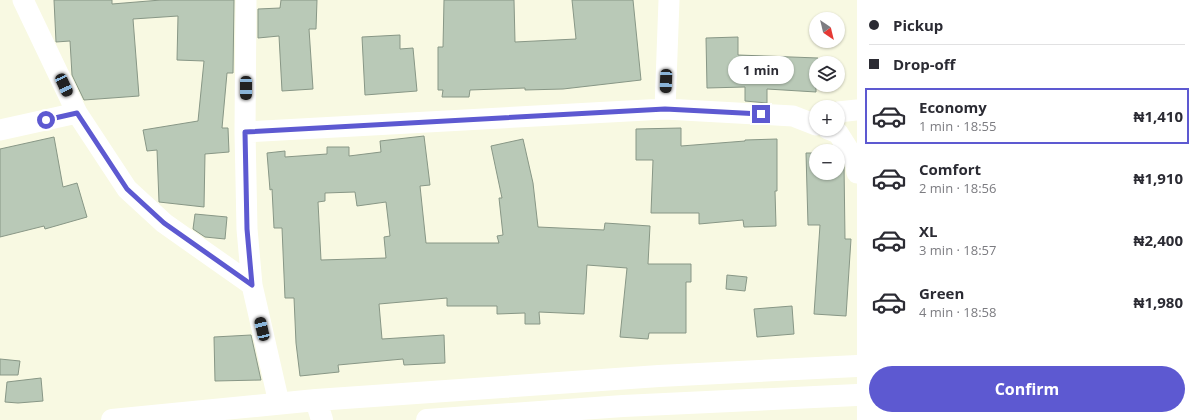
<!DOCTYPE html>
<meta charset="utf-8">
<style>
:root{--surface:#fff;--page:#f7f7f7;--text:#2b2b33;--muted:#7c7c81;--line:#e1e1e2;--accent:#5d59d1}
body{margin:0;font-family:"Open Sans",sans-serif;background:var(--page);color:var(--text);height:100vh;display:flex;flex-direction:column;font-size:15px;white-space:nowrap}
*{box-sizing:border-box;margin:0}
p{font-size:13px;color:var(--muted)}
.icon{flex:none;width:22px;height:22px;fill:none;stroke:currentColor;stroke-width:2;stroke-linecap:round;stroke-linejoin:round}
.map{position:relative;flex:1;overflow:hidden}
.side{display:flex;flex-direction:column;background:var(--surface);width:340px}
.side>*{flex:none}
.banner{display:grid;align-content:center;height:88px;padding:0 12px;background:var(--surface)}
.needle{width:26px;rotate:145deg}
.fabs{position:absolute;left:809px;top:12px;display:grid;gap:8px}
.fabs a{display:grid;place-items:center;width:36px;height:36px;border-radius:50%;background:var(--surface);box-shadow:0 1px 3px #0004;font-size:20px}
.end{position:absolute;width:18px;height:18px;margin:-9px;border:5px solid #5d59d1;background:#fff;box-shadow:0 0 0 2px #fff}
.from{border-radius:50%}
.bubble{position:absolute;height:28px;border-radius:14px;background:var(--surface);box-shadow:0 1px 3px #0004;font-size:13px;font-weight:700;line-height:28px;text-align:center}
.car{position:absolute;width:12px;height:24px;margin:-12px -6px;border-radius:5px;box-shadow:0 0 3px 1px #0007;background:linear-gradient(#222 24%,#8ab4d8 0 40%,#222 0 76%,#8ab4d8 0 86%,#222 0)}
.banner b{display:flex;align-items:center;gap:14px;height:38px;font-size:15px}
.banner b+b{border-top:1px solid var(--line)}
.banner i{width:10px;height:10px;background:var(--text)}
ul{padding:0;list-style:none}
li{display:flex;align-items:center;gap:12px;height:56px;margin:0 8px 6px;padding:0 4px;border:2px solid transparent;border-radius:0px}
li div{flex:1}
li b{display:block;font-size:15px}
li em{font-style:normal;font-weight:700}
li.selected{border-color:var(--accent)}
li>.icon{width:36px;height:36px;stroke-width:1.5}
.button{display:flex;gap:8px;margin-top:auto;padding:8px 12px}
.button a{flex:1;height:46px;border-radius:24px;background:var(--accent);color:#fff;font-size:16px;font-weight:700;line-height:46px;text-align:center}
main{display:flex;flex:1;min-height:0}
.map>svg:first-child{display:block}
</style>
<main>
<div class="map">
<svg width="857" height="420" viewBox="0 0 857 420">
<rect width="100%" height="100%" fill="#f8f9e2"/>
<path fill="#b9c9b7" stroke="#889786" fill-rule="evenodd" d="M54,0H112V4L161,0H234L233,73H227L222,128H228L229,152L205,154L204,207L159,202L157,150L147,151L143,130L198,121L204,61L177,60L178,16L133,19L139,96L84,100L72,75L70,41L56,42Z
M281,0H317L316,29H309L313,89L282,91L279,36L258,38V9L280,8Z
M444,0H514L515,42L576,39L572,0H633L641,80L563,89L525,90V88L470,90L469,97H442L443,90H438V47H443Z
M400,35V49L413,48L417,91L365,95L362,37Z
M738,37V55L818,58L817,63H816V92L767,89V103L745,101V87L707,88L706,38Z
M681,128V146L745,141V140L777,139V191H775L776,226L744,227L743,220L699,224V213H651L653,160H636V129Z
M424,136L430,185L420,186L426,243H499L497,236L503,235L499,198H502L491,146L523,139L533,183L538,227L604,230L605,223L650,226L648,264H691V282H686V333H649L648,339L620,337L627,268L587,265L584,314L539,312L540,324H525V313L497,314V306H447V298L379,304L382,339L444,335L445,363L404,365L403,359L338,365L339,372L300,376L296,343L294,298H285L282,228H274L272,189L270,190L267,153L285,151V157L327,154V147H349V156L381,152L380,141ZM355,192L357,206L386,202L390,236L384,237L386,258L321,260L318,202L325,201V193Z
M54,137L63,187L77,183L87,217L45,229L44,226L0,237V149Z
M806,153H816V173H838V156L844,164L845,239H851L846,316L814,314L820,225H808Z
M195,214L227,217L225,239L205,237L193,229Z
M727,275L747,277L745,291L726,289Z
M792,306L794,334L757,337L754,309Z
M251,335L261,380L215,381L214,337Z
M0,359L20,361L18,375H0Z
M41,378L43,401L18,403L5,402L7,382Z"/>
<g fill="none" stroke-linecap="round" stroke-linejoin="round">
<path stroke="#fff" stroke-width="21" d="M23,0L77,113L127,189L164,223L252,285
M246,0L245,132L247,229L252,285L279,403
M665,109L669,0
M838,112L857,110
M828,129L838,133L855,160L857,173
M0,130L77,113
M245,132L665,109L793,116L816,125"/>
<path stroke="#fff" stroke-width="22" d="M316,400L322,420
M112,420L316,400L659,376L857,366
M427,420L623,406L857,395"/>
</g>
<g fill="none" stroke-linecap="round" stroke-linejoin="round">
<path stroke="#5d59d1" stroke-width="5" d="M46,120L77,113L127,189L164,223L252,285L247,229L245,132L665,109L761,114"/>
</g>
</svg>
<div class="fabs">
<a><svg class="needle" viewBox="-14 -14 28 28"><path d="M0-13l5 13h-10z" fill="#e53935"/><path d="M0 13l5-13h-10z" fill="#7c7c81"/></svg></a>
<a><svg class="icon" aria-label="layers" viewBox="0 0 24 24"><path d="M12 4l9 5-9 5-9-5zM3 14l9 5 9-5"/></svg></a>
<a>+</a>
<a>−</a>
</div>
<i class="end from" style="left:46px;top:120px"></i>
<i class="end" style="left:761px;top:114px"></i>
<div class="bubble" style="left:728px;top:56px;width:66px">1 min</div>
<i class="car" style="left:666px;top:81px;rotate:182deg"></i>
<i class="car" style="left:64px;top:85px;rotate:155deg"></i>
<i class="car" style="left:246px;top:88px;rotate:180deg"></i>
<i class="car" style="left:262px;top:329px;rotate:347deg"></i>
</div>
<section class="side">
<div class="banner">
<b><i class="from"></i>Pickup</b>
<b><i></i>Drop-off</b>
</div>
<ul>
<li class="selected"><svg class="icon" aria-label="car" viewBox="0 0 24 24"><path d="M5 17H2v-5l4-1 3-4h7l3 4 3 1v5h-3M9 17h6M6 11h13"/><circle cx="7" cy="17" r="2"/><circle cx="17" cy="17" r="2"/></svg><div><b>Economy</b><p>1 min · 18:55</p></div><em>₦1,410</em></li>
<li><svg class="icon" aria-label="car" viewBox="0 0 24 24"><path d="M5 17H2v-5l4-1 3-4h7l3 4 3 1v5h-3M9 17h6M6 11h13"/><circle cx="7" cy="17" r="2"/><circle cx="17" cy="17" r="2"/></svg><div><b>Comfort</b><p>2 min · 18:56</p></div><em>₦1,910</em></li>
<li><svg class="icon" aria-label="car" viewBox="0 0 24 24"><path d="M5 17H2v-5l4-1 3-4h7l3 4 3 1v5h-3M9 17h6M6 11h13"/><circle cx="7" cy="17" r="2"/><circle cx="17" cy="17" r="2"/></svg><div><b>XL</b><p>3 min · 18:57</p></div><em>₦2,400</em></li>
<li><svg class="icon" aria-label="car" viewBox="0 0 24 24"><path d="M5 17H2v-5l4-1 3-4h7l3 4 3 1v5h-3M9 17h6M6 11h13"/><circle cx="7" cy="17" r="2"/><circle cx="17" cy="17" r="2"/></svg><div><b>Green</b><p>4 min · 18:58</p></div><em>₦1,980</em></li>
</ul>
<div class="button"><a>Confirm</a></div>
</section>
</main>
